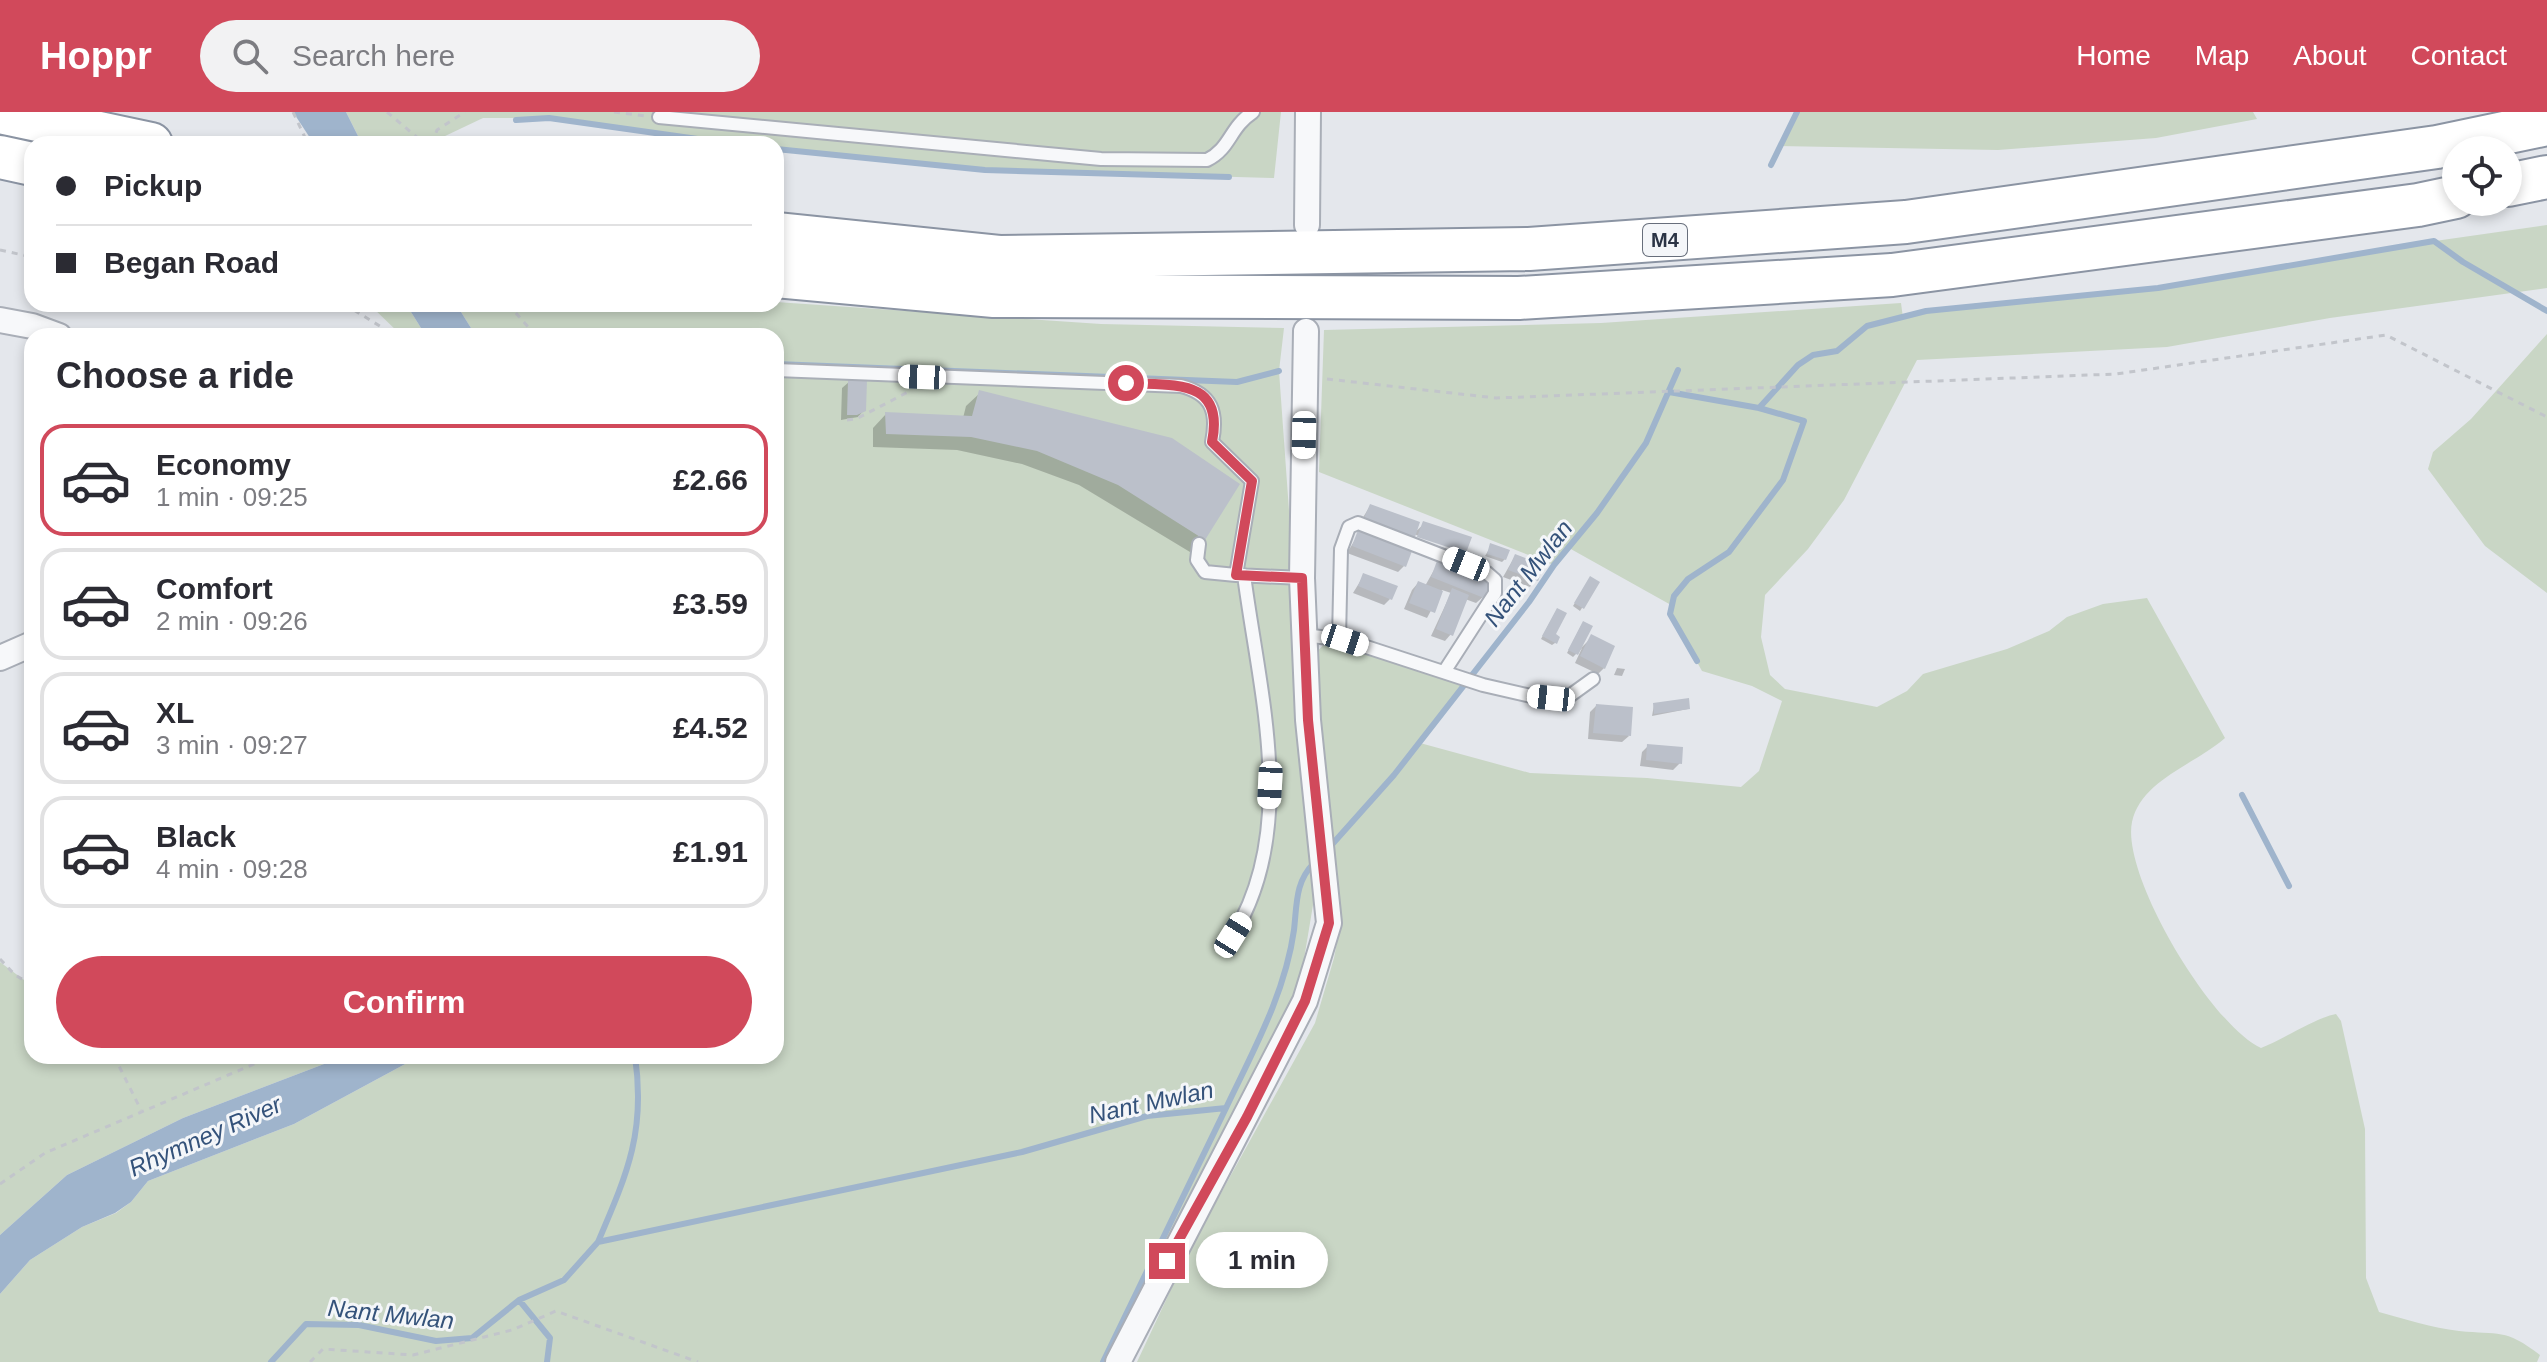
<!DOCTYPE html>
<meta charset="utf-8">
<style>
:root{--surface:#fff;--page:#f2f2f3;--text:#2b2b33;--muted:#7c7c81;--line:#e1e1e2;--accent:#d1495b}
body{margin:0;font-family:Helvetica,sans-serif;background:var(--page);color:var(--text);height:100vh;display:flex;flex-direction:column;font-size:30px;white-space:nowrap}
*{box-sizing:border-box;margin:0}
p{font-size:26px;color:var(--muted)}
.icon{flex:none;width:44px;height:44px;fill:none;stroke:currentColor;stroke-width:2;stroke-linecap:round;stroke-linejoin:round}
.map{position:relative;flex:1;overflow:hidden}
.sheet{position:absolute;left:24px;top:216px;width:760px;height:736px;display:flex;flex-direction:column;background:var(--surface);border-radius:24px;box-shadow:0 4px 12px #0003}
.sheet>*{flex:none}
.top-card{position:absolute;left:24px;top:24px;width:760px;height:176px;border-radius:24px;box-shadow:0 4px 12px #0003;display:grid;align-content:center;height:176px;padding:0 32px;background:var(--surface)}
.controls{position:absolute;left:2442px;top:24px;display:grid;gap:16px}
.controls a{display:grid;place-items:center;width:80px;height:80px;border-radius:50%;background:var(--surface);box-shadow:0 4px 12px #0003;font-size:40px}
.end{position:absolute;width:36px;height:36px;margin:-18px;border:10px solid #d1495b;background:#fff;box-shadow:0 0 0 4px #fff}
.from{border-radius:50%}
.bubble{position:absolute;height:56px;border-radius:28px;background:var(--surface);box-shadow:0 4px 12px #0003;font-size:26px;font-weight:600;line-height:56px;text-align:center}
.car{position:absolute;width:24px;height:48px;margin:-24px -12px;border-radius:10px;box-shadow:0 0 6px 2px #0007;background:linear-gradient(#fff 24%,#345 0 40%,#fff 0 76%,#345 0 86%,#fff 0)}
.top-card b{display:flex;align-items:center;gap:28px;height:76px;font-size:30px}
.top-card b+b{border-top:2px solid var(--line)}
.top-card i{width:20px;height:20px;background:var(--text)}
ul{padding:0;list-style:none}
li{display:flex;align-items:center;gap:24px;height:112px;margin:0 16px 12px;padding:0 16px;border:4px solid var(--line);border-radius:24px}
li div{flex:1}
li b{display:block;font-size:30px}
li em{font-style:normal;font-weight:600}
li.on{border-color:var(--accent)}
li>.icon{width:72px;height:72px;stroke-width:1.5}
h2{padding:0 32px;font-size:36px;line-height:96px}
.primary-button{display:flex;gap:16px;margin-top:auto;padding:16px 32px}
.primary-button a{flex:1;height:92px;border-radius:48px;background:var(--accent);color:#fff;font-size:32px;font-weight:600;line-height:92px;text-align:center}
header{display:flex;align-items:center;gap:48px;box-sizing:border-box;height:112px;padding:0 40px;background:var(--accent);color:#fff}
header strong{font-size:38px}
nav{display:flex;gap:44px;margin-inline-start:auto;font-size:28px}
.search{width:560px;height:72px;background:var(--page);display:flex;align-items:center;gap:20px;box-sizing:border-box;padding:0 28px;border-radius:44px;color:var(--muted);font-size:30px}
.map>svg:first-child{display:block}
</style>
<header>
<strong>Hoppr</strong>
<div class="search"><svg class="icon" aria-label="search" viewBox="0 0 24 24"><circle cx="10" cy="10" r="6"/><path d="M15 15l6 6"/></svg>Search here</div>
<nav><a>Home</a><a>Map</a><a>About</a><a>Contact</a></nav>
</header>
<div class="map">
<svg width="2547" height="1250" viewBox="0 0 2547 1250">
<rect width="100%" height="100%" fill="#e4e7ec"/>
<path fill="#c9d6c5" d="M346,0H1281L1274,66L985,58L776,37V32H733L549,6H483L443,25L444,32H362Z
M1797,0H2253L2257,7L2156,26L1998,38L1778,34Z
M2547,113V176L2330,206L2167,235L1917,248L1844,388L1808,437L1765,483L1761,525L1770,563L1785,577L1877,595L1907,579L1923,562L2007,537L2049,519L2067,505L2103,492L2147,486L2225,626C2196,652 2141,668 2132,710C2121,763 2211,913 2261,936C2284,927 2315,906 2336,902L2341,909L2365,1017L2366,1166L2379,1200C2405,1207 2432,1216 2459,1219C2499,1223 2505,1216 2540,1243L2537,1250H1137L1189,1139L1315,911L1334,846L1340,814L1337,756L1323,674L1314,542L1328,529L1465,572L1420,631L1530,661L1647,666L1741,675L1759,659L1782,589L1752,574L1702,559L1670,502L1671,493L1569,436L1554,453L1319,360L1324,218L1601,211L1901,191L1903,206L1926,199L1980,191L2158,176L2372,138Z
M776,190L1101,212L1284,216L1279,259L1316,775L1302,859L1289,903L1103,1250H0V1182L30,1148L82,1115L116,1101L131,1090L148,1069L294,1012L420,944H776V224H476L456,192Z
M369,192H406L426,224H402Z
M2547,222V481L2485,434L2428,357L2433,340L2471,307Z
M0,850L32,874V944H345L183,1006L67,1063L0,1123Z"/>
<path fill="#9fb4cc" d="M293,0H346L362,32H314Z
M406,192H456L476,224H426Z
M345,944H420L294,1012L148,1069L131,1090L115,1101L82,1115L30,1148L0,1182V1123L67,1063L183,1006Z"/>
<path fill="#0003" d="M849,270L864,298L858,305L841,308L842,276Z
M980,281L1204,427L1190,440L1079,373L1022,352L957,338L873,335V316L886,302L963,306L966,294Z
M1370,394L1414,421L1424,412L1469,426L1464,440L1408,420L1407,424L1412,425L1407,430L1359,412Z
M1359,421L1404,454L1398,460L1347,441Z
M1414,426L1462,442L1458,446L1412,431Z
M1491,434L1505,447L1502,450L1485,444Z
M1515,444L1542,454L1530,475L1503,465Z
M1438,451L1483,485L1476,491L1465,487L1451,522L1445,529L1431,524L1451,481L1442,478L1427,506L1404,497L1412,478L1418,471L1425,474Z
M1364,463L1390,487L1384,493L1353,481Z
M1588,469L1598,471L1580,499L1573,494Z
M1555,501V531L1552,533L1541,527Z
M1581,514L1580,537L1592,525L1604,556L1598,562L1575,551L1582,536L1573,545L1567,541Z
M1617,556L1625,557L1622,564L1614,563Z
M1654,593L1688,597L1652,604Z
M1596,594L1629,624L1622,630L1588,627L1590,600Z
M1648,634L1680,651L1673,658L1640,654L1642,640Z"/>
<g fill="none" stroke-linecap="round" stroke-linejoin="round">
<path stroke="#9fb4cc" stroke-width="6" d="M516,8L549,6L733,32
M776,37L985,58L1229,65
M1771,53L1797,0
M574,220L582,224
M776,252L1237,270L1279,259
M1669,280L1759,296L1804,309L1783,368L1729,440L1688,467L1674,484L1670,502L1697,549
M1759,296L1798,253L1813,243L1837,239L1867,214L1926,199L2158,176L2434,129L2463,150L2547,199
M2242,683L2289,774
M1328,737L1394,663L1529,490L1554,453L1597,401L1646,331L1678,258
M598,1130C627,1062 646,1020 635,944
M519,1188L550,1226L547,1250
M271,1250L306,1212L359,1213L436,1229L472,1226L519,1188L564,1168L598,1130L1022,1040L1147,1004L1226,996C1253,939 1285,882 1294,818C1297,792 1295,770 1314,751
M1103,1250L1226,996"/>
</g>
<path fill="#bbc0ca" d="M848,268H867L866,299L857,303H847Z
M979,278L1172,326L1240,372L1205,428L1118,373L1037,339L971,325L886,322L885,300L972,304Z
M1370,392L1420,410L1415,425L1364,406Z
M1423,409L1472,425L1466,441L1417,425Z
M1358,418L1412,439L1406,455L1352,434Z
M1490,431L1510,438L1506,448L1487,442Z
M1515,442L1544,453L1538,469L1508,458Z
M1437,449L1491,470L1484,486L1431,465Z
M1363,461L1398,474L1392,488L1358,474Z
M1590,464L1600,470L1584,497L1574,491Z
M1418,469L1443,479L1435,501L1409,491Z
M1452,476L1469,483L1453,524L1436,517Z
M1557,496L1567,501L1556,522L1560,525L1557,532L1542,524Z
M1583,509L1593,514L1578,543L1568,538Z
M1591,522L1615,534L1605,557L1580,544Z
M1689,586L1690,597L1654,602L1653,591Z
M1596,592L1633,595L1631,624L1593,621Z
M1647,632L1683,635L1682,652L1646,648Z"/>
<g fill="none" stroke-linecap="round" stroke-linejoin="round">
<g stroke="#a9aeb7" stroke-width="16">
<path id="service" d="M659,5L1101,47L1207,48C1231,36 1229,16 1253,0
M776,258L1181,274C1212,282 1218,300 1212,330L1252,369L1236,463L1302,466
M1199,432L1197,448L1205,460L1236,463
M1304,523L1345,528L1483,573L1531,584L1568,585L1593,567
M1339,526L1341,437L1349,415L1358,411L1487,461L1495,468V481L1444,560
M1233,823C1299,716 1259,579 1244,463"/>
</g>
<g stroke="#a9aeb7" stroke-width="28">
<path id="minor" d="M1307,113L1308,0
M0,208L32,214L59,224
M0,546L32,532
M1118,1250L1305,889L1329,811L1308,608L1302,466L1306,219"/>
</g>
<g stroke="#8b94a3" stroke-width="46">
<path id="motorway" d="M0,0L151,32
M0,45L32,52
M2508,73L2547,65
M776,122L999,145L1529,137L1906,110L2437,35L2547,12
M776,164L994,184L1519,186L1892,163L2418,93L2456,85"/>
</g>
<path stroke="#c2c5cb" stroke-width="3" stroke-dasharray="6 6" stroke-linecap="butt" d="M293,0L308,32
M387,0L425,32
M614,0L646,4
M432,32L437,18L465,0
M0,138L32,145
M344,192L396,224
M508,192L536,224
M1327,267L1496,286L2116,262L2386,223L2547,305
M847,308L856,307L908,280
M0,847L15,863L32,873
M114,944L141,998
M0,1072L45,1041L273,944
M310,1250L323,1237L413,1243L512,1218L556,1199L698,1250"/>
<use href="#service" stroke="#f7f8fa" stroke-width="12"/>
<use href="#minor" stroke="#f7f8fa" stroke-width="24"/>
<use href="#motorway" stroke="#fff" stroke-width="42"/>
</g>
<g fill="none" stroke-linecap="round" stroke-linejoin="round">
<path stroke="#d1495b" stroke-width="10" d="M1126,271C1172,274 1225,265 1212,330L1252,369L1236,463L1302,466L1308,608L1329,811L1305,889L1247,1005L1167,1149"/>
</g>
<g text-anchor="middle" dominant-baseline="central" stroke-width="6" stroke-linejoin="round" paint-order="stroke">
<rect fill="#f4f6f9" stroke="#676e7b" stroke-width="2" x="1643" y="112" width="44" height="32" rx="6"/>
<g font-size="20" font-weight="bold" fill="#2b3445">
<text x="1665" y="128">M4</text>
</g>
<g font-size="24" font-style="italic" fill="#34527a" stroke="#f4f6f9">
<text transform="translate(1528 461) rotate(-52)">Nant Mwlan</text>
<text transform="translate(1151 990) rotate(-12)">Nant Mwlan</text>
<text transform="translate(205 1024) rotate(-24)">Rhymney River</text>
<text transform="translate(391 1202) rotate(6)">Nant Mwlan</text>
</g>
</g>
</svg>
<div class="controls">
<a><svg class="icon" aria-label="locate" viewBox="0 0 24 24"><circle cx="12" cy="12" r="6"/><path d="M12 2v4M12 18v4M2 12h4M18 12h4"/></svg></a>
</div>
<i class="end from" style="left:1126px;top:271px"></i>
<i class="end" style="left:1167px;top:1149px"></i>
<div class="bubble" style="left:1196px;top:1120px;width:132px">1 min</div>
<i class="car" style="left:922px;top:265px;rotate:272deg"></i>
<i class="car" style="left:1304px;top:323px;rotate:181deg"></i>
<i class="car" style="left:1466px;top:452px;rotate:292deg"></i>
<i class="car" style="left:1345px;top:528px;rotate:108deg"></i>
<i class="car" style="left:1551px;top:586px;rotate:276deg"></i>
<i class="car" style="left:1270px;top:673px;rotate:183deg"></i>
<i class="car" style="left:1233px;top:823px;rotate:32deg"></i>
<div class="top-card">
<b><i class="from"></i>Pickup</b>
<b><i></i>Began Road</b>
</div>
<section class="sheet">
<h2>Choose a ride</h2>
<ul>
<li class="on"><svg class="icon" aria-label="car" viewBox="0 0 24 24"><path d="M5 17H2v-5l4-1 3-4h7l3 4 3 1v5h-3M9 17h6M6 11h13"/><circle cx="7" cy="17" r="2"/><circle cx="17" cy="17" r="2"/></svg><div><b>Economy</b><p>1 min · 09:25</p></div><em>£2.66</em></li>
<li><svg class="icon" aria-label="car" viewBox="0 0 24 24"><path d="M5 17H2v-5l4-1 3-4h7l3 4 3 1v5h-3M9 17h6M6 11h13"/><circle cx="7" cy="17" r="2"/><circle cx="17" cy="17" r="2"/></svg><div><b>Comfort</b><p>2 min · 09:26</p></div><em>£3.59</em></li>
<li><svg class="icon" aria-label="car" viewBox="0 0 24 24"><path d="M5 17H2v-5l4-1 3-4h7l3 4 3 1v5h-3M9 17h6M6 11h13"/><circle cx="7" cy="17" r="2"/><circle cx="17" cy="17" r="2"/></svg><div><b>XL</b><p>3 min · 09:27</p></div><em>£4.52</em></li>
<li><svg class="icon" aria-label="car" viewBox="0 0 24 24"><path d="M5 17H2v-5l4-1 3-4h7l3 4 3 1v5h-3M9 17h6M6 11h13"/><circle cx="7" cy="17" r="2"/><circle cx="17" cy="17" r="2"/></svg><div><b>Black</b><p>4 min · 09:28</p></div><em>£1.91</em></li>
</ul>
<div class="primary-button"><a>Confirm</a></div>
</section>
</div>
